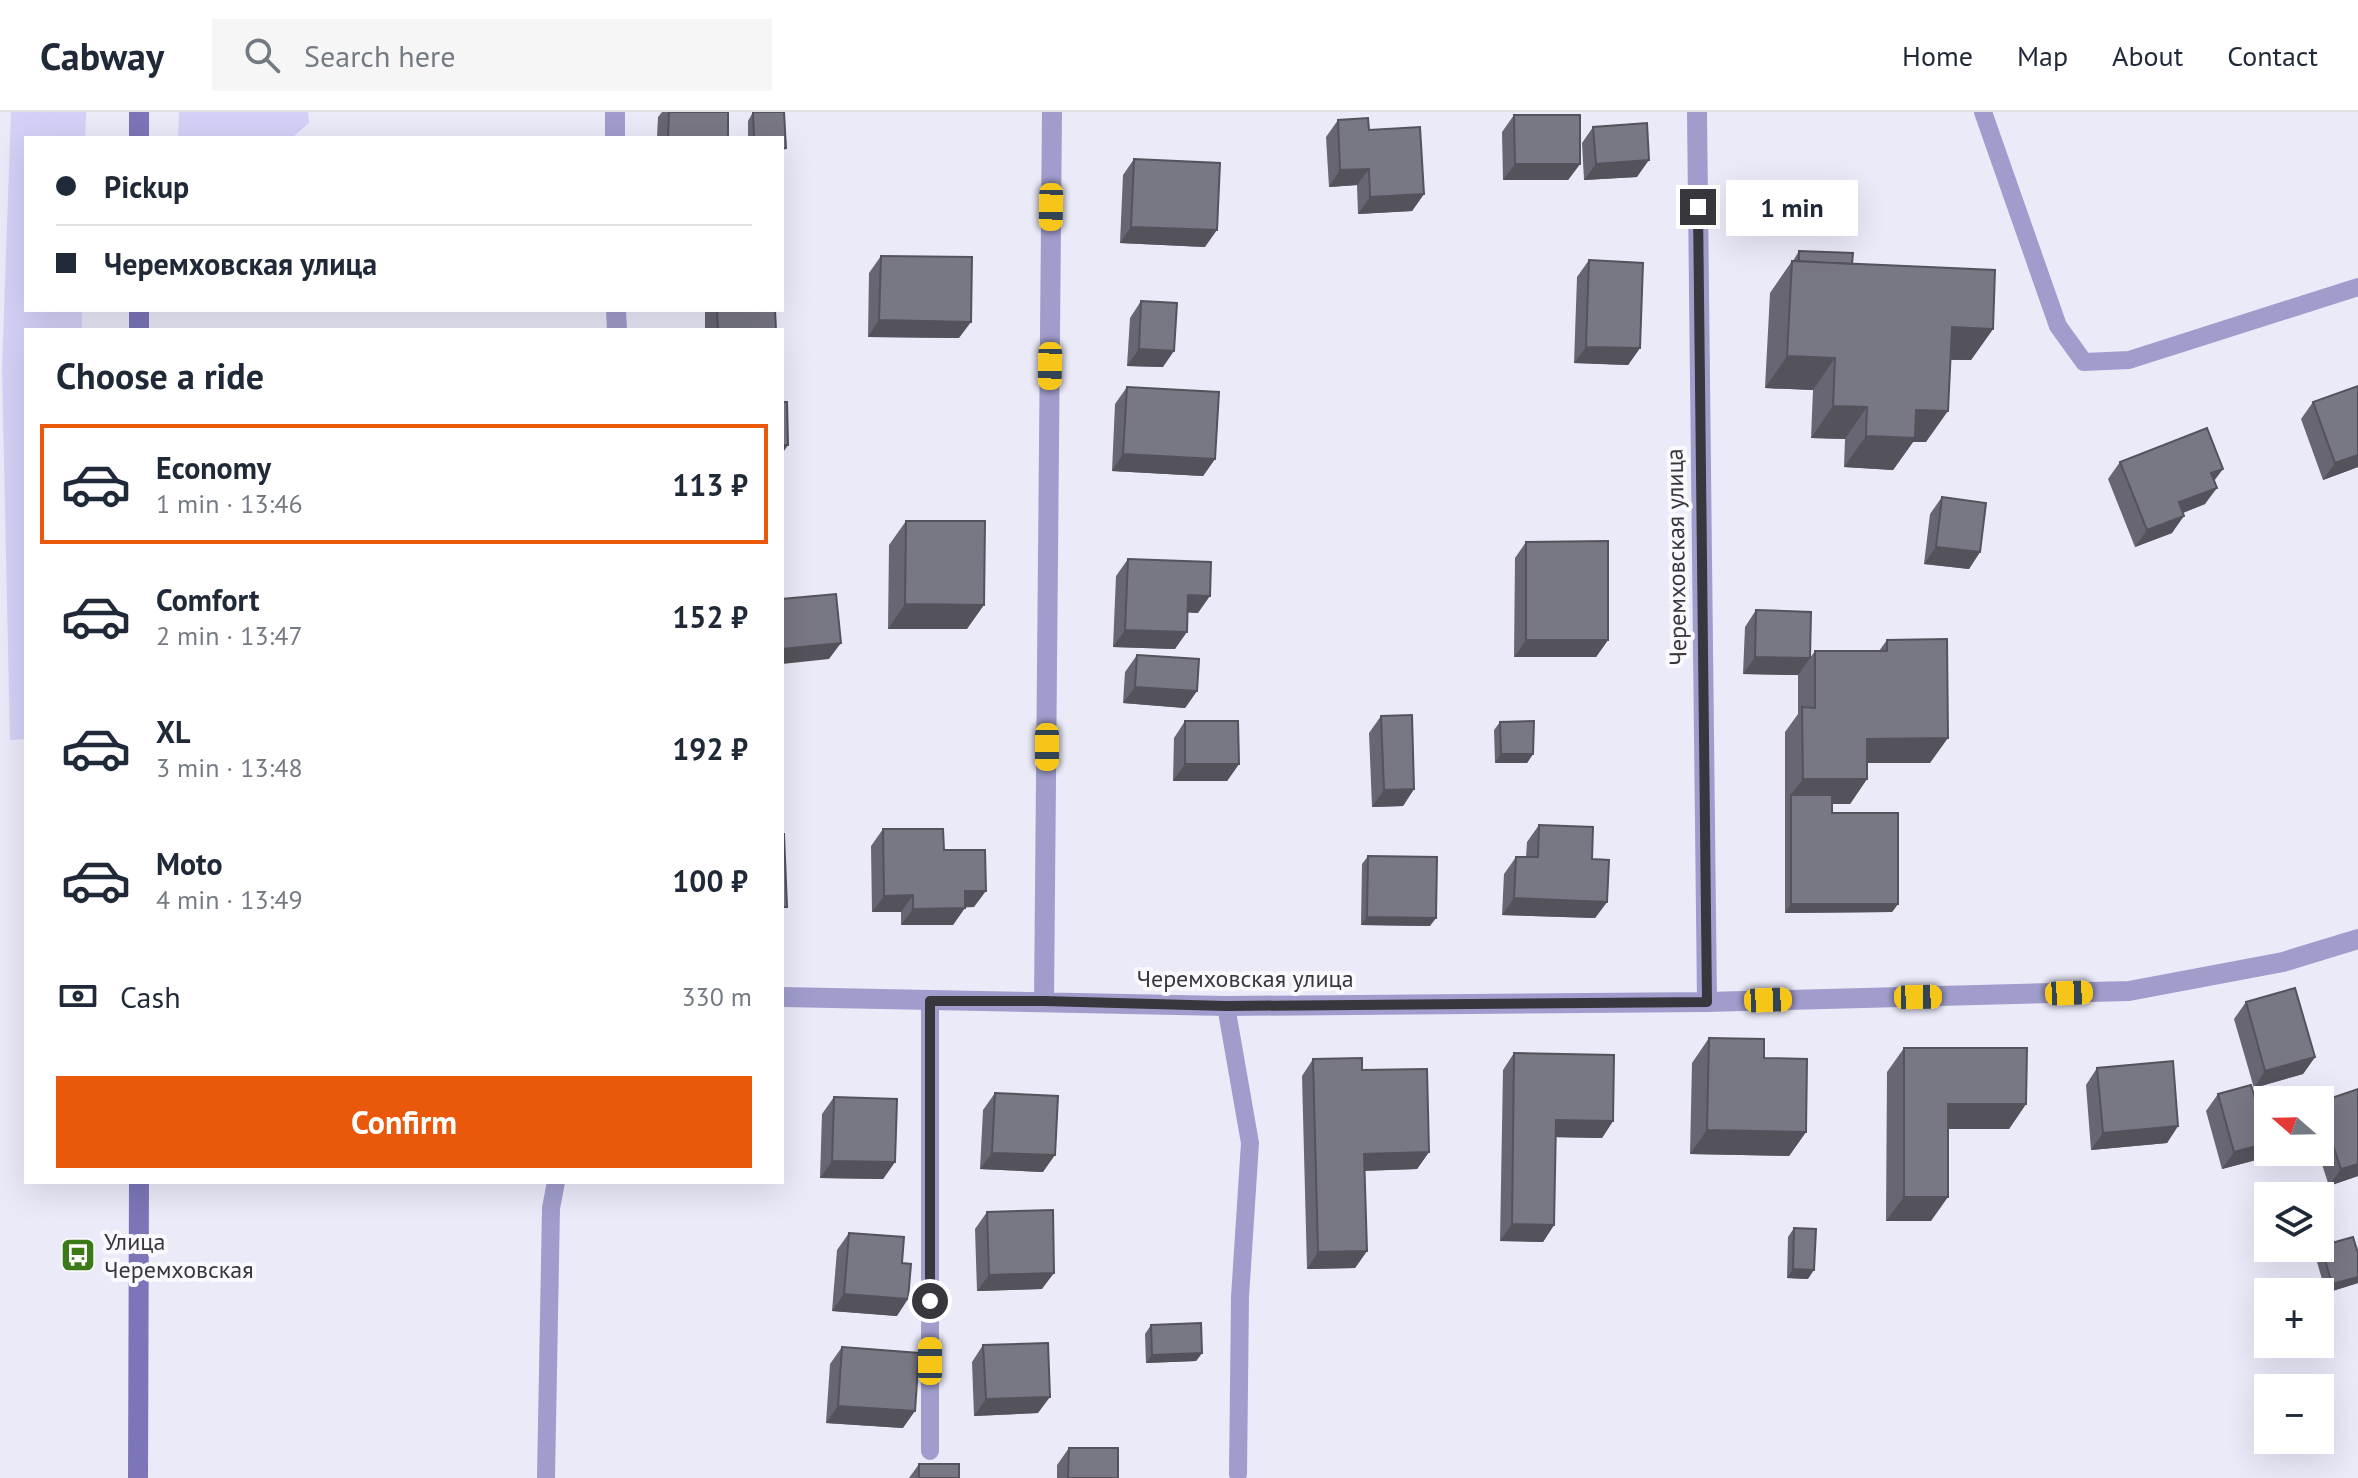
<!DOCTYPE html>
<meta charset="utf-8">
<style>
:root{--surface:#fff;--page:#f6f6f7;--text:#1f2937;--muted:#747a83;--line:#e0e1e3;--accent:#ea580c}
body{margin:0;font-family:"PT Sans",sans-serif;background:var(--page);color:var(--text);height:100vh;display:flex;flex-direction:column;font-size:30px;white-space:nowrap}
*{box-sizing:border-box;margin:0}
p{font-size:26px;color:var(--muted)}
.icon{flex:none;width:44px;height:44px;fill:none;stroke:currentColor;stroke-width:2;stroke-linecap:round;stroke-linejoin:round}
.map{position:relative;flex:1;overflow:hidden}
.sheet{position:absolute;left:24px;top:216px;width:760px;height:856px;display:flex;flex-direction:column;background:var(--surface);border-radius:0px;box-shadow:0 8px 32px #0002}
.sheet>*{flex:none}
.hud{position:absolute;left:24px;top:24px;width:760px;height:176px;border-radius:0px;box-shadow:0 8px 32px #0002;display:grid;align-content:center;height:176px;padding:0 32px;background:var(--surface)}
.needle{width:52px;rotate:290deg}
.tools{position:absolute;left:2254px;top:974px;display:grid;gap:16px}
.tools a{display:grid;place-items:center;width:80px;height:80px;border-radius:0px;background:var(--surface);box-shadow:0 8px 32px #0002;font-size:40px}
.end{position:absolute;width:36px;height:36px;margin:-18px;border:10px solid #37373d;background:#fff;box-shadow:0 0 0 4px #fff}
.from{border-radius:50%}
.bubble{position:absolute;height:56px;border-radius:0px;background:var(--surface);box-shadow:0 8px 32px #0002;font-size:26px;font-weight:700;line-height:56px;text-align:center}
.car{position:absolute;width:24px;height:48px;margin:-24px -12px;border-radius:10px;box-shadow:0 0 6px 2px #0007;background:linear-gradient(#f5c518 24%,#345 0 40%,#f5c518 0 76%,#345 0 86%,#f5c518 0)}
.hud b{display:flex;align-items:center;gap:28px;height:76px;font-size:30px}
.hud b+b{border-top:2px solid var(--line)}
.hud i{width:20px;height:20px;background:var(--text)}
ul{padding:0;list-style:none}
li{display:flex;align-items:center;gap:24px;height:120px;margin:0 16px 12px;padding:0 16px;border:4px solid transparent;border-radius:0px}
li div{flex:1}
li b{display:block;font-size:30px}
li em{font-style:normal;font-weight:700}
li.selected{border-color:var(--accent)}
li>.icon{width:72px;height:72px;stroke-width:1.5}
h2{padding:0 32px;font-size:36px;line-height:96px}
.pay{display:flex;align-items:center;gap:20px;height:88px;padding:0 32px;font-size:30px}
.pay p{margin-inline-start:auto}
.button{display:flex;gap:16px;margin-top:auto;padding:16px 32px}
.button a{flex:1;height:92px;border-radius:0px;background:var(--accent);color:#fff;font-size:32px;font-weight:700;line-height:92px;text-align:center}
header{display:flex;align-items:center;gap:48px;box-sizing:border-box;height:112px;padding:0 40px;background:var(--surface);border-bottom:2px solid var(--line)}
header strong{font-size:38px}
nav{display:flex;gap:44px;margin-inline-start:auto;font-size:28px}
.search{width:560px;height:72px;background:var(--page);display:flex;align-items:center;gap:20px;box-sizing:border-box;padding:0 28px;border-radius:0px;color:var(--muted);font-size:30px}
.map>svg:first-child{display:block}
</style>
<header>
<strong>Cabway</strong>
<div class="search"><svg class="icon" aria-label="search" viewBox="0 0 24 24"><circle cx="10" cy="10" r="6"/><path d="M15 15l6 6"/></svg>Search here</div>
<nav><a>Home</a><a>Map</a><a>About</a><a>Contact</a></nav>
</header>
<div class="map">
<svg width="2358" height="1366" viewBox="0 0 2358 1366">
<rect width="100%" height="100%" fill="#ebeaf9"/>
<path fill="#d3d1f7" d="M11,0H86L85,26H26V198H82V218H26V627L10,628L2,257Z
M179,0H308L309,11L292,26H178Z"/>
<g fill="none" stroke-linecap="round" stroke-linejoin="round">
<path stroke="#a09dcc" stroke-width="18" d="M1983,0L2058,214L2084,250L2129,248L2358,175
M930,889V1339
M1226,894L1250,1031L1240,1185L1238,1362
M546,1366L551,1096L556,1070"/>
<path stroke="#a09dcc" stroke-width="20" d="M615,0V26
M1697,0L1707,890
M616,198L617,218
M782,885L1226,894L1707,890L2129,879L2283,850L2358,827
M1044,889L1052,0"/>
<path stroke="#7c76b9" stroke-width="20" d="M139,0V26
M139,198V218
M138,1366L139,1070"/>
</g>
<path fill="#676672" d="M662,0H728V26H657L658,5Z
M753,0L782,26H748V9Z
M1514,3L1580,52L1568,68H1503L1502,20Z
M1338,8L1369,18L1424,82L1412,99L1358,102L1357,73L1329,75L1326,25Z
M1593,15L1637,65L1584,68L1582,31Z
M1134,47L1205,135L1120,131L1123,63Z
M1799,139L1852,152L1993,217L1971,248H1951L1926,330H1913L1893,358L1844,355L1845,327L1811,326L1813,278L1765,276L1770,181L1792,149H1793Z
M881,144L959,226L868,225L869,161Z
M1589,148L1640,236L1628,253L1574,251L1577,165Z
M1141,189L1163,255L1127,254L1130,206Z
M705,198H775L776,218H705Z
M2358,274V355L2323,368L2301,307L2313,290Z
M1127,275L1215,347L1203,364L1112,359L1115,292Z
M2120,350L2214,369L2205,392L2183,401L2172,421L2135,435L2108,367Z
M1942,385L1980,440L1969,457L1924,452L1930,402Z
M906,409L967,517H888L889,433Z
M1526,430L1608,528L1596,545H1514L1515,446Z
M1128,447L1198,501L1188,500L1175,537L1113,535L1116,464Z
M1756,498L1810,546L1815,539H1879L1887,528L1930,651H1867V667L1850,692H1832V701L1898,792L1892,800L1785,801V620L1798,602V563L1743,562L1745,515Z
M1137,543L1197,579L1185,596L1123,591L1125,560Z
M1381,604L1414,677L1403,694L1372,695L1369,621Z
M1185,609L1239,652L1227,669H1173L1174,626Z
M1500,610L1533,642L1527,651H1495L1494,618Z
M1539,713L1592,747L1607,790L1595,806L1502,803L1504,762L1516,745H1526L1527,730Z
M883,717L944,738L974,795H965L953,813H901V800H872L871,734Z
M1368,744L1430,814L1361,813L1362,752Z
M2246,890L2315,945L2303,962L2254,976L2234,907Z
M1709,926L1764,946L1806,1020L1789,1044L1690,1042L1692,951Z
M1904,936L2026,992L2009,1017H1948L1931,1109H1886L1887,960Z
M1514,941L1613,1009L1602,1026L1556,1025L1554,1113L1543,1130L1500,1129L1503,958Z
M1313,947L1362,958L1429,1040L1417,1057L1365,1059L1367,1139L1355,1156L1307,1157L1302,964Z
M2097,956L2178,1014L2167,1031L2091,1038L2086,973Z
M2358,977V1064L2329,1074L2318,1040H2320V990Z
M995,981L1043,1060L980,1057L983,998Z
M2218,982L2268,1031L2256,1048L2222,1057L2206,999Z
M834,985L895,1050L883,1067L820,1066L822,1002Z
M987,1100L1042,1177L977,1179L975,1117Z
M1794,1116L1808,1167L1787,1166L1788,1125Z
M849,1121L897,1204L832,1199L837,1138Z
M2321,1134L2358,1141V1171L2326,1181L2315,1143Z
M1151,1213L1202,1241L1196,1249L1146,1251L1145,1222Z
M983,1233L1038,1301L974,1304L972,1250Z
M842,1235L903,1316L826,1311L830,1252Z
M1069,1336L1118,1366H1057V1353Z
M919,1352L959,1366H909Z"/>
<path fill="#54535c" d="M1649,48L1637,65L1584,68L1596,52Z
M1515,52H1580L1568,68H1503Z
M1369,57L1357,73L1329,75L1340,58Z
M1424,82L1412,99L1358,102L1370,85Z
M1131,115L1217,118L1205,135L1120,131Z
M879,208L971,210L959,226L868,225Z
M1952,215L1993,217L1971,248L1930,247Z
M1586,235L1640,236L1628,253L1574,251Z
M1139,237L1174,239L1163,255L1127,254Z
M1787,244L1835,246L1813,278L1765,276Z
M1833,294L1867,295L1845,327L1811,326Z
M1916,298L1948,299L1926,330H1913L1893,358L1844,355L1866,324Z
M782,333H788L782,342Z
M1123,342L1215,347L1203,364L1112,359Z
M2358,343V355L2323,368L2335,351Z
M2223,357L2211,373V361Z
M2217,376L2205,392L2167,407L2179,390Z
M2184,404L2172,421L2135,435L2147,418Z
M1936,435L1980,440L1969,457L1924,452Z
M1188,483L1210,484L1198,501L1177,500Z
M905,492L984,493L967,517H888Z
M1125,518L1187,520L1175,537L1113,535Z
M1526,528H1608L1596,545H1514Z
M841,531L829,547L782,552V537Z
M1755,545L1810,546L1798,563L1743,562Z
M1135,575L1197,579L1185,596L1123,591Z
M1948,626L1930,651H1850L1867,627Z
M1501,642H1533L1527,651H1495Z
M1185,652H1239L1227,669H1173Z
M1803,667H1867L1850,692H1791V683Z
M1414,677L1403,694L1372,695L1384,678Z
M965,779H986L974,795L953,796Z
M913,783L901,800H872L884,784Z
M1514,786L1607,790L1595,806L1502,803Z
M1791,792H1898L1892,800L1785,801Z
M965,796L953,813H901L913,797Z
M1367,805L1436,806L1430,814L1361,813Z
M2315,945L2303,962L2254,976L2265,959Z
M1948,992H2026L2009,1017H1931Z
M1556,1008L1613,1009L1602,1026L1544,1025Z
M2178,1014L2167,1031L2091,1038L2103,1021Z
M1707,1018L1806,1020L1789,1044L1690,1042Z
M2268,1031L2256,1048L2222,1057L2234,1040Z
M1429,1040L1417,1057L1352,1059L1364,1042Z
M992,1041L1055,1043L1043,1060L980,1057Z
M832,1049L895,1050L883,1067L820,1066Z
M2358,1052V1064L2329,1074L2341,1057Z
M1904,1085H1948L1931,1109H1886Z
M1512,1112L1554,1113L1543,1130L1500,1129Z
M1367,1139L1355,1156L1307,1157L1318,1140Z
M1793,1157L1814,1158L1808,1167L1787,1166Z
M1054,1161L1042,1177L977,1179L989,1163Z
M2358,1165V1171L2326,1181L2332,1172Z
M844,1182L908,1187L897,1204L832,1199Z
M1202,1241L1196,1249L1146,1251L1152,1243Z
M1050,1285L1038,1301L974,1304L986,1287Z
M838,1294L915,1299L903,1316L826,1311Z"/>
<path fill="#787784" stroke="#54535c" stroke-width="2" d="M669,0H728V26H668Z
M753,0H784L786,36L782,37V26H754Z
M1514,3H1580V52H1515Z
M1368,6L1369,18L1420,15L1424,82L1370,85L1369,57L1340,58L1338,8Z
M1647,11L1649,48L1596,52L1593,15Z
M1134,47L1220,51L1217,118L1131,115Z
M1799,139L1853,141L1852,152L1799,149Z
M881,144L972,145L971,210L879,208Z
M1589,148L1643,151L1640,236L1586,235Z
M1792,149L1995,158L1993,217L1952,215L1948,299L1916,298L1915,326L1866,324L1867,295L1833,294L1835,246L1787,244Z
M1141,189L1177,191L1174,239L1139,237Z
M717,198H775L776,218H718Z
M2358,274V343L2335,351L2313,290Z
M1127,275L1219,280L1215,347L1123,342Z
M782,290H787L788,333H782Z
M2207,316L2223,357L2211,361L2217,376L2179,390L2184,404L2147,418L2120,350Z
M1942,385L1986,391L1980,440L1936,435Z
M906,409H985L984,493L905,492Z
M1608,429V528H1526V430Z
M1128,447L1211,450L1210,484L1188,483L1187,520L1125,518Z
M836,482L841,531L782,537V487Z
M1756,498L1811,500L1810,546L1755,545Z
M1947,527L1948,626L1867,627V667H1803L1802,595L1815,596V539H1887V528Z
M1137,543L1199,547L1197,579L1135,575Z
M1412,603L1414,677L1384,678L1381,604Z
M1185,609H1238L1239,652H1185Z
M1534,609L1533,642H1501L1500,610Z
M1791,683H1832V701H1898V792H1791Z
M1539,713L1593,715L1592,747L1609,748L1607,790L1514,786L1516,745H1538Z
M883,717H943L944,738H985L986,779H965V796L913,797V783L884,784Z
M782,722H784L787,795H782Z
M1368,744L1437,745L1436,806L1367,805Z
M2295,876L2315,945L2265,959L2246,890Z
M1709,926L1764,927V946L1807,947L1806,1020L1707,1018Z
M1904,936H2027L2026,992H1948V1085H1904Z
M1514,941L1614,943L1613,1009L1556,1008L1554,1113L1512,1112Z
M1362,946V958L1427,957L1429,1040L1364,1042L1367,1139L1318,1140L1313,947Z
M2173,949L2178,1014L2103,1021L2097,956Z
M2251,973L2268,1031L2234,1040L2218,982Z
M2358,977V1052L2341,1057L2320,995V990Z
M995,981L1058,984L1055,1043L992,1041Z
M834,985L897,987L895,1050L832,1049Z
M1053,1098L1054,1161L989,1163L987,1100Z
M1794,1116L1816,1117L1814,1158L1793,1157Z
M849,1121L904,1125L902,1151L911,1152L908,1187L844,1182Z
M2353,1125L2358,1141V1165L2332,1172L2321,1134Z
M1201,1211L1202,1241L1152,1243L1151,1213Z
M1048,1231L1050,1285L986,1287L983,1233Z
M842,1235L919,1241L915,1299L838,1294Z
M1069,1336H1118V1366H1068Z
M919,1352H959V1366H919Z"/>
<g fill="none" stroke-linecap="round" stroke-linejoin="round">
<path stroke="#37373d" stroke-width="10" d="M930,1189V889H1044L1226,894L1707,890L1698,95"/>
</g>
<defs>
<g id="bus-square" transform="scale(1.8)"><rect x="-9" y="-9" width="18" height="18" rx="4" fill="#3a7a17" stroke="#f9f9fe"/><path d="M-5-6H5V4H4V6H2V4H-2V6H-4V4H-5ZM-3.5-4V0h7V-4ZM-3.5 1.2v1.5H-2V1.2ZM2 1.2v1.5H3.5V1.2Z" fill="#fff"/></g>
</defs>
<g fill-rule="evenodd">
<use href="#bus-square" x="78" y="1143"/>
</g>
<g text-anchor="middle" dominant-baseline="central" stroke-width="8" stroke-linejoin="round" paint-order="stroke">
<g font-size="24" fill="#37373d" stroke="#f9f9fe">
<text transform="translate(1676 445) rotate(-91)">Черемховская улица</text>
<text x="1245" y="866">Черемховская улица</text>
</g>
<g font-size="24" fill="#37373d" stroke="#f9f9fe" text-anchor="start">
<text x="104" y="1129">Улица<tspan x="104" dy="28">Черемховская</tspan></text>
</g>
</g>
</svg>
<div class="tools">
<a><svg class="needle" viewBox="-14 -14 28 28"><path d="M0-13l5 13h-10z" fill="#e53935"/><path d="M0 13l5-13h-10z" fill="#747a83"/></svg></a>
<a><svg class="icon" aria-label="layers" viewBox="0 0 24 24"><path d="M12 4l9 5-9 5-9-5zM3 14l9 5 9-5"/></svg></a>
<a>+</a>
<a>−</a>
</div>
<i class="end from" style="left:930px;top:1189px"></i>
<i class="end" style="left:1698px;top:95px"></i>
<div class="bubble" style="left:1726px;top:68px;width:132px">1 min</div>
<i class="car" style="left:1051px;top:95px;rotate:181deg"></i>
<i class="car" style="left:1050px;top:254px;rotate:181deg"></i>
<i class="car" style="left:1047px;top:635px;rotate:180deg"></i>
<i class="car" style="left:2069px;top:881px;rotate:88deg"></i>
<i class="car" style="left:1918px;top:885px;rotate:89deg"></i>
<i class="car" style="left:1768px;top:888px;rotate:88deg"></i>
<i class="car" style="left:930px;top:1249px;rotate:0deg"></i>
<div class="hud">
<b><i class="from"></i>Pickup</b>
<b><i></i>Черемховская улица</b>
</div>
<section class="sheet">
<h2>Choose a ride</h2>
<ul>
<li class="selected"><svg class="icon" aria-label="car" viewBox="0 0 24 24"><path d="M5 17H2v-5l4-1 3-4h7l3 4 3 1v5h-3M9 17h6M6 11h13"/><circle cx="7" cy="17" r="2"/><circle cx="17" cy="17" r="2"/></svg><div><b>Economy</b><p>1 min · 13:46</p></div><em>113 ₽</em></li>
<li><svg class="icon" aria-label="car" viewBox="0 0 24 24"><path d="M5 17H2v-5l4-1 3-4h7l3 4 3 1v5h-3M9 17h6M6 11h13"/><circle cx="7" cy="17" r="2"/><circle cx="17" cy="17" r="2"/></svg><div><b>Comfort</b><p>2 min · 13:47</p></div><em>152 ₽</em></li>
<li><svg class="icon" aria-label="car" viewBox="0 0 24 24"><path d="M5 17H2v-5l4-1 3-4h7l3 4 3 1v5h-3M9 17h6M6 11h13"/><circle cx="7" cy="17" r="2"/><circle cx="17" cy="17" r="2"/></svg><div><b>XL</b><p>3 min · 13:48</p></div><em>192 ₽</em></li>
<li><svg class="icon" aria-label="car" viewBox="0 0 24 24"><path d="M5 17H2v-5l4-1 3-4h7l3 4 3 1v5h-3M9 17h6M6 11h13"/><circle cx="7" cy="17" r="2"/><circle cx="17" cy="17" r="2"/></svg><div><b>Moto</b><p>4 min · 13:49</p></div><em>100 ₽</em></li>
</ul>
<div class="pay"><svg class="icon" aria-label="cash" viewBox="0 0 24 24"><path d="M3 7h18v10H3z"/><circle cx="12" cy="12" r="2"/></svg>Cash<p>330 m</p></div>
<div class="button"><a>Confirm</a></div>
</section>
</div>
